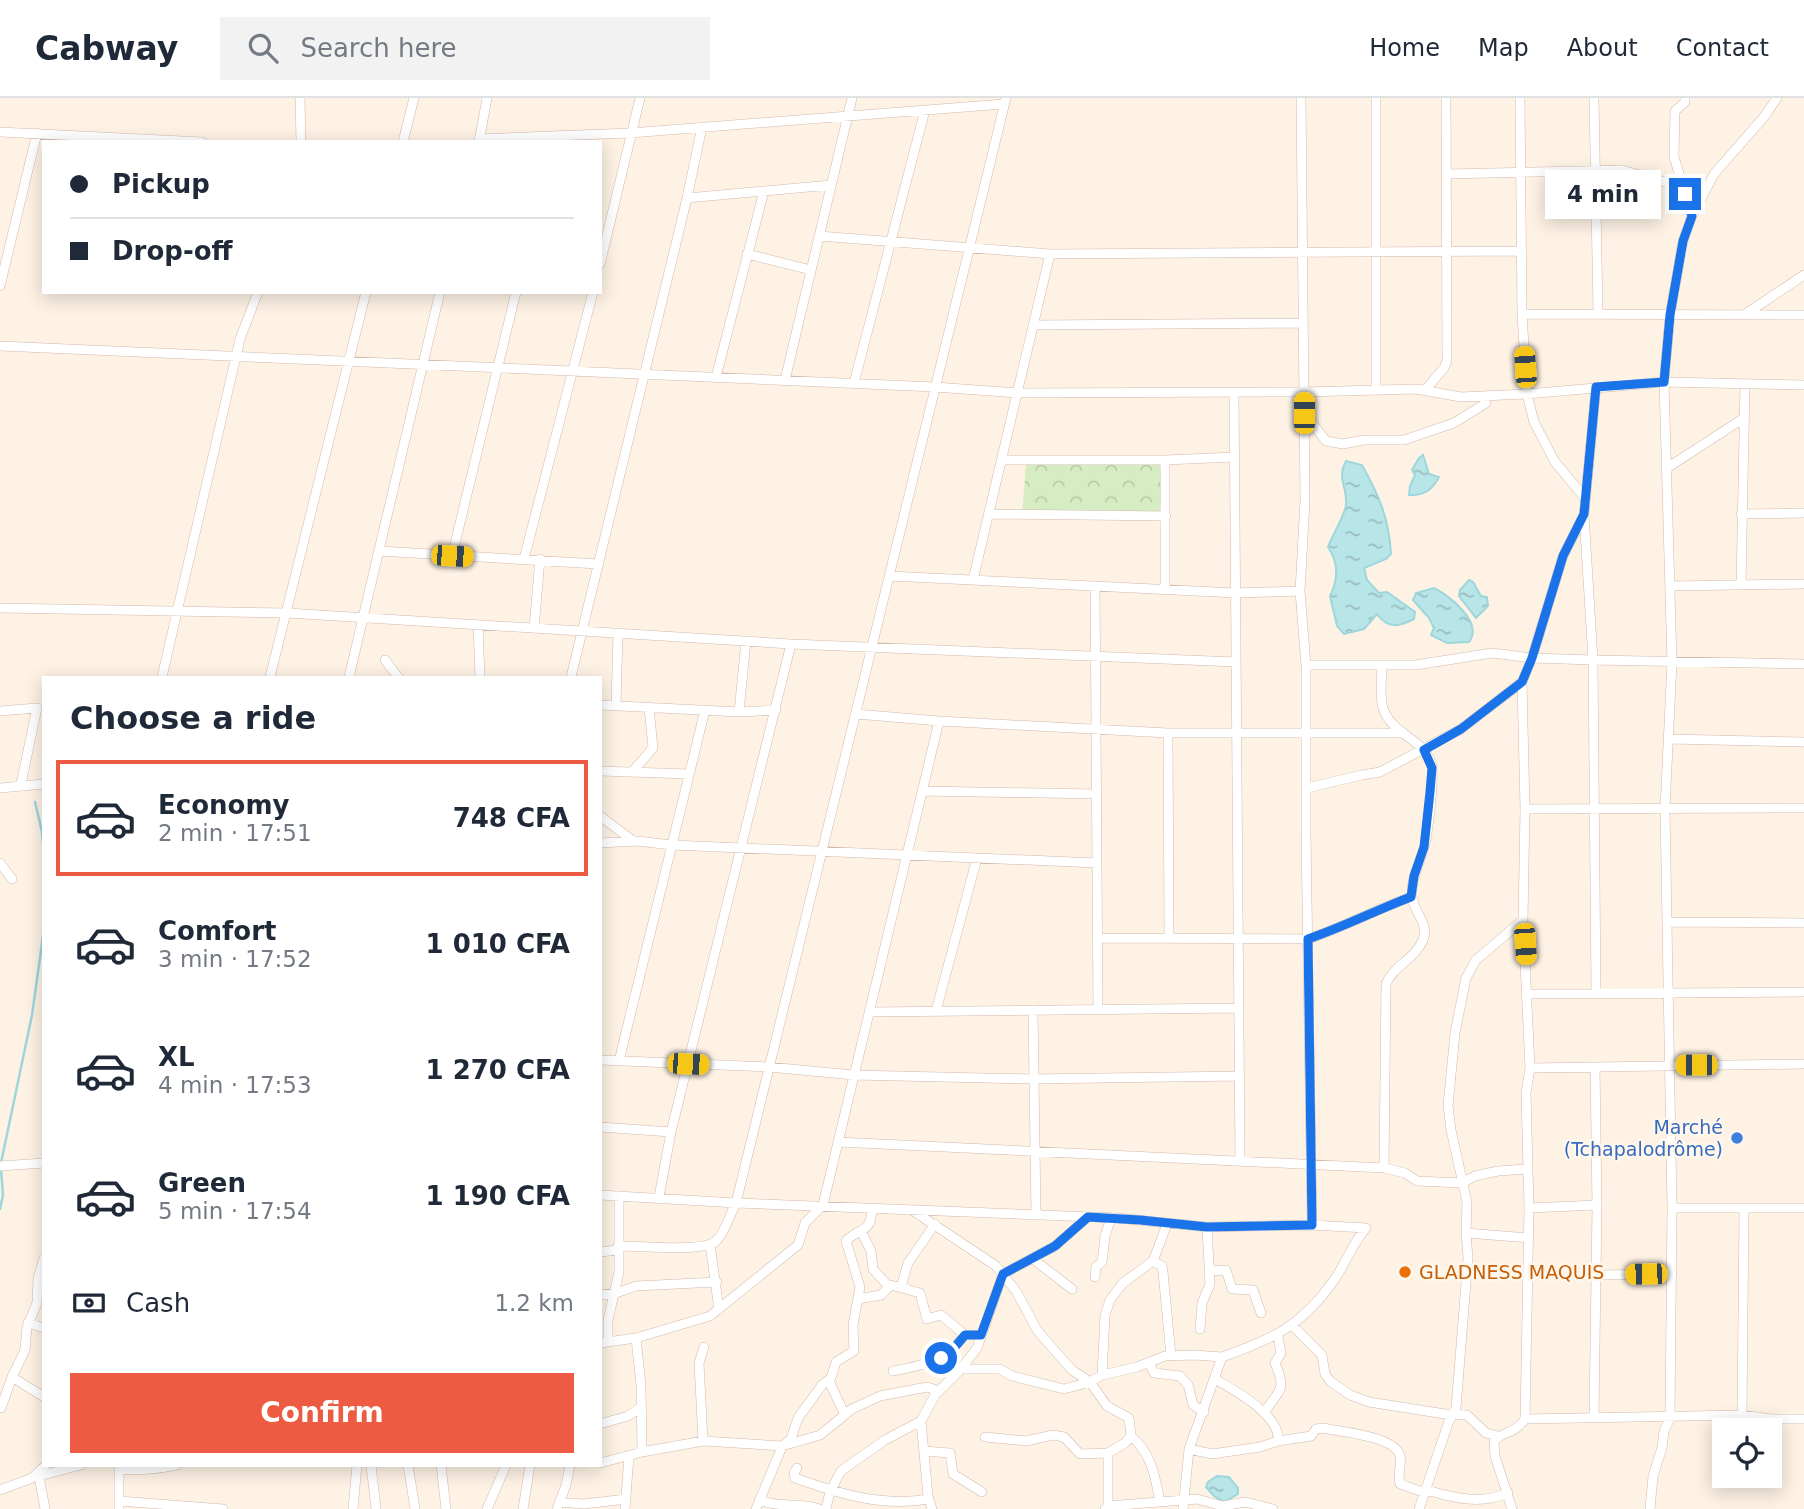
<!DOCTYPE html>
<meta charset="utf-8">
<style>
:root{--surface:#fff;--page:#f2f2f3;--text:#1f2937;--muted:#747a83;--line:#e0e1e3;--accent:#ee5b43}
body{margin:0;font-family:"DejaVu Sans",sans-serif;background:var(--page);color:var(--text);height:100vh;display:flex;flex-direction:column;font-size:26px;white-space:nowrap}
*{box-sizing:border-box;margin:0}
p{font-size:23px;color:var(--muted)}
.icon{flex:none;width:38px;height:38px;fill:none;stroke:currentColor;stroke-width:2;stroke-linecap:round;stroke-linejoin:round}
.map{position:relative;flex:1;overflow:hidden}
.sheet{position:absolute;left:42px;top:578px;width:560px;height:791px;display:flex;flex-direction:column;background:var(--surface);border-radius:0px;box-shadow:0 4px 18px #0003}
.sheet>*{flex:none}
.banner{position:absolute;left:42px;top:42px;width:560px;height:154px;border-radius:0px;box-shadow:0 4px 18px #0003;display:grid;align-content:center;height:154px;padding:0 28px;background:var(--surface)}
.controls{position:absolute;left:1712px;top:1320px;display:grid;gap:14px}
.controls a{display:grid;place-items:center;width:70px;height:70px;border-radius:0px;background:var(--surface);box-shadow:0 4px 18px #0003;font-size:35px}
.end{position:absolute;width:32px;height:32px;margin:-16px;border:9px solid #1a73e8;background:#fff;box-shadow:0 0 0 4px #fff}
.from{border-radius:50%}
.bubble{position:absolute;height:49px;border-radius:0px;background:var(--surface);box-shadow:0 4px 18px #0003;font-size:23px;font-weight:700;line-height:49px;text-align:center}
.car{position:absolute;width:21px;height:42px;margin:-21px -10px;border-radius:9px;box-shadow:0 0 5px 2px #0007;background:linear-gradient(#f5c518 24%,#345 0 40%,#f5c518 0 76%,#345 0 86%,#f5c518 0)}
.banner b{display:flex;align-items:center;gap:24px;height:66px;font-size:26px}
.banner b+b{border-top:2px solid var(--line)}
.banner i{width:18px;height:18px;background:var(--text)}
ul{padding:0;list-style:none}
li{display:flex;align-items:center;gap:21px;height:116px;margin:0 14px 10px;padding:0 14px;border:4px solid transparent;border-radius:0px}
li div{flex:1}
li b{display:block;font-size:26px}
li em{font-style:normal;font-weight:700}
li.selected{border-color:var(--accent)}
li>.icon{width:63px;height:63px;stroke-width:1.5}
h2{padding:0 28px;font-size:32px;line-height:84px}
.pay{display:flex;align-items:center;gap:18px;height:77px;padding:0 28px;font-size:26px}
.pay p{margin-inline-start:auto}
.action{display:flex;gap:14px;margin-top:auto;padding:14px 28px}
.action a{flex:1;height:80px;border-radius:0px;background:var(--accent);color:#fff;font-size:28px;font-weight:700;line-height:80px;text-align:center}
header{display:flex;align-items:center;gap:42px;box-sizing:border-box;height:98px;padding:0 35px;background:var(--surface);border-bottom:2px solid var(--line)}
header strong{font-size:33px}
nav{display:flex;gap:38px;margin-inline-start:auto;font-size:24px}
.search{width:490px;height:63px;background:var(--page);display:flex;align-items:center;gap:18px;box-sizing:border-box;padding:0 24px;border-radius:0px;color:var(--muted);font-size:26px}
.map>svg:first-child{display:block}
</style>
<header>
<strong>Cabway</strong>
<div class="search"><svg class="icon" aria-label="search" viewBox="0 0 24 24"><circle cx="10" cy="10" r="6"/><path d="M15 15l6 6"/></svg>Search here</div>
<nav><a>Home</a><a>Map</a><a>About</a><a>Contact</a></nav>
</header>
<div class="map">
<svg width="1804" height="1411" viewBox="0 0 1804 1411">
<defs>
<pattern id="forest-crowns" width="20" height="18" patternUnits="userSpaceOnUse" patternTransform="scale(1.75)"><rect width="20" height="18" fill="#d6ecc2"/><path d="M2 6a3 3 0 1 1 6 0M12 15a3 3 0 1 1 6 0" fill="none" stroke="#bbcca8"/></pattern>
<pattern id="water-ripples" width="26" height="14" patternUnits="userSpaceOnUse" patternTransform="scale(1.75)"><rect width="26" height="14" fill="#b8e5e8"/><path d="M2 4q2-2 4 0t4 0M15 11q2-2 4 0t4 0" fill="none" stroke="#9abcbe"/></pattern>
</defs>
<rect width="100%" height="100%" fill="#fef2e5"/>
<path fill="url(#forest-crowns)" d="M1165,364V422L1022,417L1026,366Z"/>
<path fill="url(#water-ripples)" stroke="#9dd6db" stroke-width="2" d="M1423,357L1429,376L1439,379C1432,392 1424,398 1409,397L1410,388L1415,377L1412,372L1419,360Z
M1346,363L1362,367C1379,398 1389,420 1391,456L1386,461L1364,470L1367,482L1379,495L1387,494L1415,514L1414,521C1398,529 1388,531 1377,516L1364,531L1344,536L1337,528L1330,498C1338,482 1339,465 1328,449C1332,438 1345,417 1346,407C1348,389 1336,381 1346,363Z
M1469,482L1473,484L1481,498L1487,499L1488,508L1476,520L1459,498L1460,492Z
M1434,490C1449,498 1484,524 1469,544L1447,545L1431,537L1434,530L1429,520L1413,502L1416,495Z
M1217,1378L1229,1379L1238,1390V1396L1224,1404L1214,1398L1206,1389L1208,1384Z"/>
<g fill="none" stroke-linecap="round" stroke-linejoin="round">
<path stroke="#9dd6db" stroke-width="2.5" d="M35,704L42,734L44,756
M1,1065L32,917L44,831
M0,1111L3,1097L1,1071"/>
<g stroke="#d2baac" stroke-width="10">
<path id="minor" d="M300,0L301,44
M1301,0L1305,403L1300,493L1306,567V736L1312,1127
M1376,0V292
M1520,0L1522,216L1527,296L1534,324L1555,364L1585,400
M1594,0L1598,214
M0,34L202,44
M479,41L630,35L1004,6
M403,44L414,0
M479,44L487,0
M1446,76L1622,72L1683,89
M687,100L831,87
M1692,118L1714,76L1764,19L1777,0
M819,138L1050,156L1521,153
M747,156L811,172
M600,166L640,0
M0,188L37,35
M1747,215L1804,177
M1522,216L1804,217
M1033,227L1303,225
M0,248L935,289L1018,295L1304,294L1416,291L1461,299L1527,296L1664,284L1804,287
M716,279L764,93
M785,282L852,0
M854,285L925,12
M1596,289L1584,417L1593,562L1596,894
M1426,291L1444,270L1447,263L1446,0
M1234,295L1240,1063
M1305,316L1326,343L1343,346L1364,342H1404L1454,325L1486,305
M1003,362H1165L1235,359
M1667,370L1744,320
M989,416L1166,418
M1741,416L1804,415
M379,453L598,466
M452,458L516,194
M524,461L593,194
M889,478L1236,495L1300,493
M973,482L1050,156
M1741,487L1745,286
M1095,488L1098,911
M1670,488L1804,486
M1165,491V362
M0,510L287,515L791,546L1236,564
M478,528L480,579
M534,530L540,461
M385,562L398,579
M1306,567H1416L1492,555L1532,560L1593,562L1804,566
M1382,567C1382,580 1379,597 1383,610C1391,636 1424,641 1431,665C1435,679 1428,735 1424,750C1420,766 1411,780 1412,797C1412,813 1430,825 1423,842C1415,861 1394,867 1386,886L1384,1070
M162,579L240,241L258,194
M270,579L366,194
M349,579L440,194
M571,579L687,100L702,29
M600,607L739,614L776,612
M616,608L618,535
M0,613L37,610L21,686
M739,614L746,543
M856,616L939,623L1168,635H1401
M1168,635L1169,840
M1670,641L1804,644
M600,673L689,676
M632,674L653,650L649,609
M0,690L44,686
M1307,690L1362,677L1380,674L1461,631L1522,584
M922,693L1096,696
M1525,711L1804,710
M600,718L632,742
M600,745L637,743L672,747L1097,765
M0,765L12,781
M1669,824L1804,825
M1097,840L1308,841C1344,829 1376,811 1411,799
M1528,896L1804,894
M1033,912L1036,1117
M936,913L977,760
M869,914L1239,910
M600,962L769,969L854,977L1033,981L1240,978
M619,963L705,612
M1530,970L1804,966
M600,1029L671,1034
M838,1044L1384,1070L1405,1075L1417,1083L1462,1085L1475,1078L1498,1073L1528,1071
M0,1068L44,1065
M600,1097L736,1105L1117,1120L1207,1129L1312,1127L1366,1130
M659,1099L671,1034L791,546
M1529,1110L1597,1107
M1672,1110H1804
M912,1112L996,1168L1016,1193L1037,1232L1048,1245L1072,1272L1090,1284L1107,1308L1129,1320L1131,1338L1125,1345L1108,1355V1408L1105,1411
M861,1133L871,1153L873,1171L889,1189
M1466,1135L1528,1140
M710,1147L719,1211
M618,1148C639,1147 702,1155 716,1143C725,1135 730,1116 736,1105L1006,0
M600,1154L618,1152
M1033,1161L1072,1191
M1153,1163L1162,1168L1163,1174L1171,1258
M1210,1173L1226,1172L1232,1191L1253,1192L1261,1215
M1594,1177L1672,1176
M1095,1179L1096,1169L1102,1164L1105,1138L1111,1120
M901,1189L908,1165L935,1126
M600,1197L616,1195L636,1188L717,1184
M858,1201L881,1197L891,1187L920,1195L927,1221L941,1217L965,1237H981
M28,1225L44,1230
M1293,1228L1322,1257L1325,1276L1330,1283L1350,1297L1369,1304L1445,1316L1467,1317L1486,1335L1498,1338
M1200,1231L1202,1205L1210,1186L1207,1129
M636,1240L641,1287L642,1354
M608,1244V1222L619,1174V1098
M600,1245L636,1240L710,1218L798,1147L805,1125L823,1107L939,623
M1149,1264L1154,1275L1180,1278L1188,1287L1193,1307L1204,1314
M961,1271H1000L1012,1278L1064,1291L1090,1284L1102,1277L1137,1269L1165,1258L1194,1257L1222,1259
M893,1273C923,1268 945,1262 965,1237
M1102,1277L1105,1217L1110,1202L1123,1185L1153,1163L1167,1126
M12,1279L44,1299
M1215,1281C1235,1293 1281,1317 1278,1343
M829,1283L845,1317
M1,1310L12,1279L25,1252L27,1229L37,1205L38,1181L44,1160
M1264,1315C1280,1290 1287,1293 1275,1265L1281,1255L1278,1238
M1742,1317L1744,1112
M1594,1319L1597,1107L1595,969
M1525,1321L1742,1317L1771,1321H1804
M921,1323L928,1398L932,1411
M600,1326L628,1318L641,1309
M1131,1338C1152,1356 1155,1378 1160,1404
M985,1339L1026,1343L1053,1337L1064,1339L1080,1356L1108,1355
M703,1343L699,1265L704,1249
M1189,1351L1212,1356L1260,1349L1278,1343L1311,1338L1316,1331L1323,1330C1341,1334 1395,1338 1400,1358C1402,1367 1397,1376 1400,1386L1426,1395
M924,1353L950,1355L953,1376L982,1394
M600,1365L642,1354L703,1343L782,1348L820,1337L852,1311L880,1298L927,1289L939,1293
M119,1367V1372C139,1372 157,1372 177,1367
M371,1367L376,1411
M408,1367L415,1411
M441,1367L446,1411
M797,1370L794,1375L795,1380C840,1396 881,1409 929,1401
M119,1372V1411
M39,1378L45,1411
M35,1379L81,1367
M0,1392L32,1380L46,1367
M1426,1392C1455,1400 1480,1407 1508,1395
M759,1402C783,1411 798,1403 819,1411
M119,1403L223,1411
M559,1404L584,1406L626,1401
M1108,1408L1197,1401L1223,1408L1245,1404L1273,1411
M353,1411L357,1367
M487,1411L506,1367
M523,1411L530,1367
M557,1411L566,1387L570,1367
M625,1411L629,1358
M756,1411L779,1356L782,1348L791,1341L798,1320L822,1287L831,1280L836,1264L854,1253L853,1227L860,1189L846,1143C861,1128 871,1136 872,1111
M826,1411L830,1394L841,1373L885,1342L921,1323L935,1297L961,1271L977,1250L1003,1176L1055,1148L1088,1119
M1183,1411L1189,1351L1222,1259C1271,1242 1301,1228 1332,1185C1345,1168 1351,1147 1366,1130
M1419,1411L1449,1323L1456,1310L1468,1160L1466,1135L1467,1104L1451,1032L1448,1008L1455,935L1466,880L1476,862L1523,822
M1512,1411L1495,1358L1494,1344C1502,1332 1513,1338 1525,1321L1529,1110L1526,995L1530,970L1523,822L1525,711L1522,584L1532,560L1563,458L1584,417
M1650,1411L1653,1378L1662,1350L1664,1333L1670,1320L1672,1110L1665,711L1672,564L1664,284L1670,217L1683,143L1692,118L1674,59L1675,13L1685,4V0"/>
</g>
<use href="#minor" stroke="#fff" stroke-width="9"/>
</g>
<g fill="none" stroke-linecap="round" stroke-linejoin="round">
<path stroke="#1a73e8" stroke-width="9" d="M941,1260L954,1250L965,1237H981L1003,1176L1055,1148L1088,1119L1140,1122L1207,1129L1312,1127L1308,841C1344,829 1376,812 1411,799L1414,778L1424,749L1430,694L1432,670L1424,652L1461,631L1522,584L1532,560L1563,458L1584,416L1596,289L1664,284L1670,217L1683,143L1692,118L1685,96"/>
</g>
<circle fill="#3f7fe0" stroke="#fff6ec" stroke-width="2.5" cx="1737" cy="1040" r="7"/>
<circle fill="#e8710a" stroke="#fff6ec" stroke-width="2.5" cx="1405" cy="1174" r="7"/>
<g text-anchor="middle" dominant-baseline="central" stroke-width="5" stroke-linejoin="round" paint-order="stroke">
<g font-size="19" fill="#366cbe" stroke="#fff6ec" text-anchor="end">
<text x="1723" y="1029">Marché<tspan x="1723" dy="22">(Tchapalodrôme)</tspan></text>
</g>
<g font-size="19" fill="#c56008" stroke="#fff6ec" text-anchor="start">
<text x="1419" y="1174">GLADNESS MAQUIS</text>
</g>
</g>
</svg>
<div class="controls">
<a><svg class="icon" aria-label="locate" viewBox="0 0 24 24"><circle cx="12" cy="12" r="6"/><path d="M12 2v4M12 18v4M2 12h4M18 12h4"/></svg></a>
</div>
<i class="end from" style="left:941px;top:1260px"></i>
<i class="end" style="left:1685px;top:96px"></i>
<div class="bubble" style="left:1545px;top:72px;width:116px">4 min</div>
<i class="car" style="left:1525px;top:269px;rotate:356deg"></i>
<i class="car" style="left:1304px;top:315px;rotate:0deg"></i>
<i class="car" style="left:452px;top:458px;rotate:93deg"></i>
<i class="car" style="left:1525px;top:846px;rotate:176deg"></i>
<i class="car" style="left:688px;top:966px;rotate:92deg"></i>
<i class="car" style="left:1696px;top:967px;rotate:270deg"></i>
<i class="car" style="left:1646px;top:1176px;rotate:269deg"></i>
<div class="banner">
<b><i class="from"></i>Pickup</b>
<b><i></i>Drop-off</b>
</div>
<section class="sheet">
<h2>Choose a ride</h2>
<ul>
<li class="selected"><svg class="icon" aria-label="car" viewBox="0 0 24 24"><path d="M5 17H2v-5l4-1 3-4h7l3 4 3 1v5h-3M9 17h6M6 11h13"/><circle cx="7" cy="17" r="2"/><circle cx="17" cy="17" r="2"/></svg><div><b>Economy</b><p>2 min · 17:51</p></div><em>748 CFA</em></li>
<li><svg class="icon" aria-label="car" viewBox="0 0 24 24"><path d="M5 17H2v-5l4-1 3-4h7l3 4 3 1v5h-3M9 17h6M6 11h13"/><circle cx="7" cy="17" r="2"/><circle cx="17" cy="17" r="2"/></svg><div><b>Comfort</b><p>3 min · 17:52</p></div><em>1 010 CFA</em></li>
<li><svg class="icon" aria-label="car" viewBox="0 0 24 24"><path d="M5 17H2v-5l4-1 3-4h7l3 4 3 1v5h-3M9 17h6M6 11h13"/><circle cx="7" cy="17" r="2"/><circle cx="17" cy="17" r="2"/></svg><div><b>XL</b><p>4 min · 17:53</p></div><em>1 270 CFA</em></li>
<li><svg class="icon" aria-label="car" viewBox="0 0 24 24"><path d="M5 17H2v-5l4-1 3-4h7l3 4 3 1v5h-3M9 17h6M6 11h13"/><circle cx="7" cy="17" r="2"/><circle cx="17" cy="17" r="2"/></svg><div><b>Green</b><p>5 min · 17:54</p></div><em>1 190 CFA</em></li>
</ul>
<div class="pay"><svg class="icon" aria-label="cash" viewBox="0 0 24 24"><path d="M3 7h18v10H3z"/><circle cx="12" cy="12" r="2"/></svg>Cash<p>1.2 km</p></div>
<div class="action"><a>Confirm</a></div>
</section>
</div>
